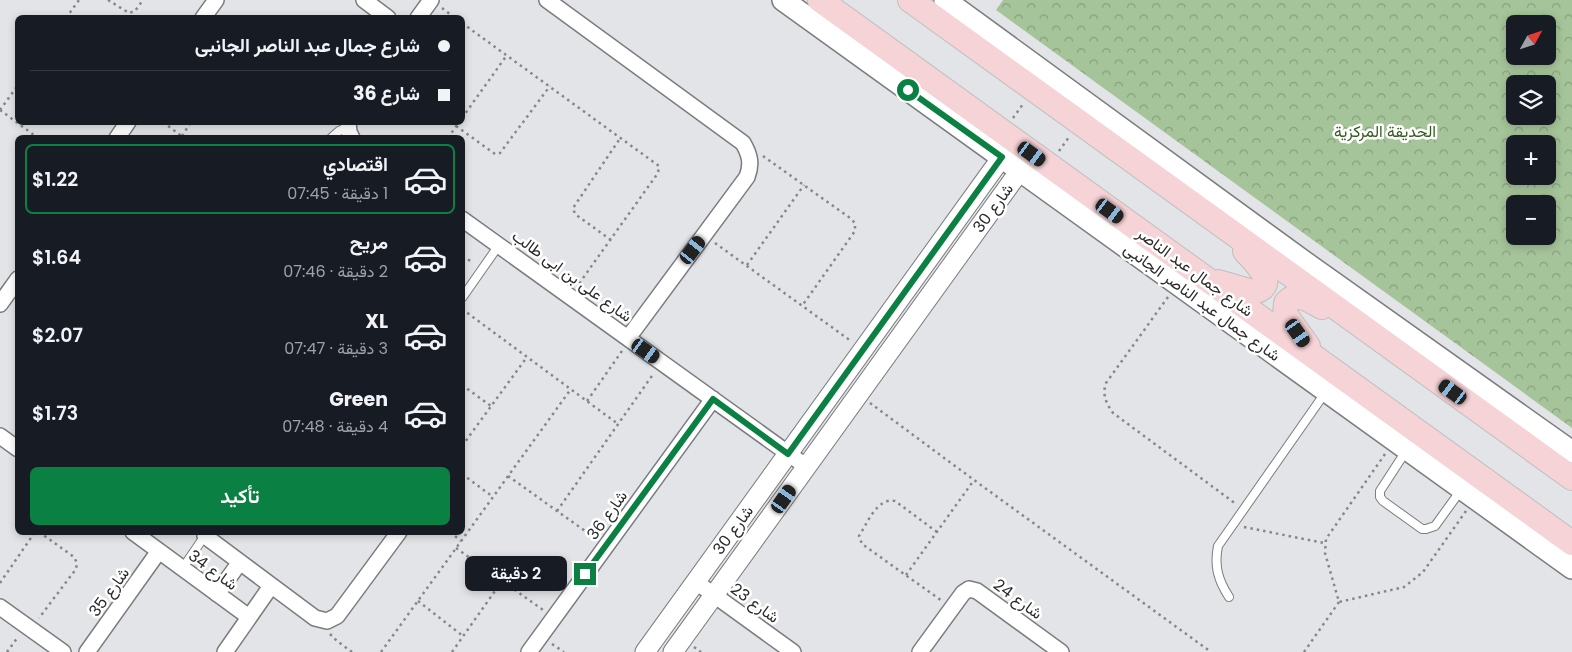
<!DOCTYPE html>
<html lang="ar">
<meta charset="utf-8">
<style>
:root{--surface:#171b24;--page:#20242c;--text:#f1f3f6;--muted:#9ea1a6;--line:#363941;--accent:#0b8043}
body{margin:0;font-family:Poppins,Vazirmatn,sans-serif;background:var(--page);color:var(--text);direction:rtl;height:100vh;display:flex;flex-direction:column;font-size:19px;white-space:nowrap}
*{box-sizing:border-box;margin:0}
p{font-size:16px;color:var(--muted)}
.icon{flex:none;width:28px;height:28px;fill:none;stroke:currentColor;stroke-width:2;stroke-linecap:round;stroke-linejoin:round}
.map{position:relative;flex:1;overflow:hidden;direction:ltr}
.sheet{position:absolute;left:15px;top:135px;width:450px;height:400px;display:flex;flex-direction:column;background:var(--surface);border-radius:8px;box-shadow:0 2px 8px #0003;direction:rtl}
.sheet>*{flex:none}
.banner{position:absolute;left:15px;top:15px;width:450px;height:110px;border-radius:8px;box-shadow:0 2px 8px #0003;direction:rtl;display:grid;align-content:center;height:110px;padding:0 15px;background:var(--surface)}
.needle{width:32px;rotate:50deg}
.tools{position:absolute;left:1506px;top:15px;display:grid;gap:10px}
.tools a{display:grid;place-items:center;width:50px;height:50px;border-radius:8px;background:var(--surface);box-shadow:0 2px 8px #0003;font-size:25px}
.end{position:absolute;width:22px;height:22px;margin:-11px;border:6px solid #0b8043;background:#fff;box-shadow:0 0 0 2px #fff}
.from{border-radius:50%}
.bubble{position:absolute;height:35px;border-radius:8px;background:var(--surface);box-shadow:0 2px 8px #0003;font-size:16px;font-weight:600;line-height:35px;text-align:center;direction:rtl}
.car{position:absolute;width:15px;height:30px;margin:-15px -8px;border-radius:6px;box-shadow:0 0 4px 1px #0007;background:linear-gradient(#222 24%,#8ab4d8 0 40%,#222 0 76%,#8ab4d8 0 86%,#222 0)}
.banner b{display:flex;align-items:center;gap:18px;height:48px;font-size:19px}
.banner b+b{border-top:1px solid var(--line)}
.banner i{width:12px;height:12px;background:var(--text)}
ul{padding:9px 0 0;list-style:none}
li{display:flex;align-items:center;gap:15px;height:70px;margin:0 10px 8px;padding:0 5px;border:2px solid transparent;border-radius:8px}
li div{flex:1}
li b{display:block;font-size:19px}
li em{font-style:normal;font-weight:600}
li.selected{border-color:var(--accent)}
li>.icon{width:45px;height:45px;stroke-width:1.5}
.cta{display:flex;gap:10px;margin-top:auto;padding:10px 15px}
.cta a{flex:1;height:58px;border-radius:8px;background:var(--accent);color:#fff;font-size:20px;font-weight:600;line-height:58px;text-align:center}
.map>svg:first-child{display:block}
</style>
<div class="map">
<svg width="1572" height="652" viewBox="0 0 1572 652">
<defs>
<pattern id="park-crowns" width="20" height="18" patternUnits="userSpaceOnUse" patternTransform="scale(1.25)"><rect width="20" height="18" fill="#a5c499"/><path d="M2 6a3 3 0 1 1 6 0M12 15a3 3 0 1 1 6 0" fill="none" stroke="#879f7d"/></pattern>
</defs>
<rect width="100%" height="100%" fill="#e3e4e7"/>
<path fill="url(#park-crowns)" fill-rule="evenodd" d="M1003,0H1572V428L996,10ZM1515,24H1548V56H1515ZM1515,84H1548V116H1515ZM1515,144H1548V176H1515ZM1515,204H1548V236H1515Z"/>
<g fill="none" stroke-linecap="round" stroke-linejoin="round">
<g stroke="#7b7c7f" stroke-width="10">
<path id="service" d="M331,138L339,131L348,127
M462,298L499,245
M1406,451L1380,491V497L1383,501L1422,529H1426L1435,526L1461,490
M182,569L206,534
M1229,597C1218,580 1214,566 1218,546L1325,393"/>
</g>
<g stroke="#7b7c7f" stroke-width="18">
<path id="minor" d="M364,0L388,18
M547,0L743,143C750,155 752,164 747,177L628,338
M203,18L216,0
M418,18L431,0
M348,122L349,132L352,138
M117,138L128,122
M462,219L807,467
M0,304L18,279
M0,436L18,449
M133,532L249,617
M205,536L315,618L327,621L337,616L399,532
M696,582L793,652
M217,594L240,562
M0,607L63,652
M87,652L159,551
M225,652L271,586
M529,652L713,399
M920,652L963,593L969,589L977,591L1061,652"/>
</g>
<g stroke="#7b7c7f" stroke-width="21">
<path id="tertiary" d="M645,652L1010,146
M673,652L1029,158"/>
</g>
<g stroke="#7b7c7f" stroke-width="24">
<path id="secondary" d="M783,0L1572,568
M945,0L1303,261L1572,452"/>
</g>
<g stroke="#bfbfbf" stroke-width="26">
<path id="primary" d="M820,0L1572,543
M910,0L1572,478
M1218,282L1253,292C1281,286 1254,261 1245,251
M1308,346L1285,314L1286,303C1297,290 1310,301 1322,307"/>
</g>
<path stroke="#868789" stroke-width="2.5" stroke-dasharray="2.5 4" stroke-linecap="butt" d="M108,0L129,13L135,11L143,0
M442,8L455,18
M66,18L79,0
M462,23L659,166L658,173L578,285
M0,110L38,138
M0,110L18,85
M462,118L507,55
M1013,118L1023,104
M163,122L184,138
M456,126L495,154L500,153L550,86
M182,136L191,122
M448,138L459,122
M1059,151L1069,137
M763,156L850,218L855,223V231L802,306
M611,240L575,214L573,208L621,137
M715,243L851,341
M462,257L471,261
M747,265L804,185
M1168,297L1106,383C1102,395 1106,403 1113,413L1236,504
M462,309L618,424
M462,385L491,406
M587,401L622,351
M870,403L974,480L1211,652
M462,446L527,357
M1385,454L1326,539L1325,553L1339,602L1404,587L1423,572L1466,511
M462,474L493,497
M508,476L595,538
M557,511L654,373
M1244,527L1324,543
M39,532L74,557L77,563L76,569L39,618
M450,532L461,541
M937,532L895,501C877,497 867,524 859,536L862,544L942,601
M456,548L543,610
M906,575L974,480
M0,583L35,532
M418,601L463,636
M330,634L337,641L352,652
M552,644L564,652
M694,647L701,652
M7,652L18,637
M381,652L571,389
M452,652L502,581
M1304,652L1339,602"/>
<use href="#service" stroke="#fff" stroke-width="8"/>
<use href="#minor" stroke="#fff" stroke-width="15"/>
<use href="#tertiary" stroke="#fff" stroke-width="19"/>
<use href="#secondary" stroke="#fff" stroke-width="21"/>
<use href="#primary" stroke="#f6d3d6" stroke-width="24"/>
</g>
<g fill="none" stroke-linecap="round" stroke-linejoin="round">
<path stroke="#0b8043" stroke-width="6" d="M585,574L713,399L788,454L1002,157L908,90"/>
</g>
<g text-anchor="middle" dominant-baseline="central" stroke-width="5" stroke-linejoin="round" paint-order="stroke">
<g font-size="16" fill="#335c20" stroke="#fff">
<text x="1385" y="131">الحديقة المركزية</text>
</g>
<g font-size="16" fill="#2a2a2b" stroke="#fff">
<text transform="translate(993 208) rotate(-54)">شارع 30</text>
<text transform="translate(1195 272) rotate(36)">شارع جمال عبد الناصر</text>
<text transform="translate(572 276) rotate(36)">شارع على بن ابى طالب</text>
<text transform="translate(1202 302) rotate(36)">شارع جمال عبد الناصر الجانبى</text>
<text transform="translate(607 515) rotate(-54)">شارع 36</text>
<text transform="translate(733 530) rotate(-54)">شارع 30</text>
<text transform="translate(213 570) rotate(36)">شارع 34</text>
<text transform="translate(109 592) rotate(-54)">شارع 35</text>
<text transform="translate(1018 599) rotate(36)">شارع 24</text>
<text transform="translate(755 603) rotate(36)">شارع 23</text>
</g>
</g>
</svg>
<div class="tools">
<a><svg class="needle" viewBox="-14 -14 28 28"><path d="M0-13l5 13h-10z" fill="#e53935"/><path d="M0 13l5-13h-10z" fill="#9ea1a6"/></svg></a>
<a><svg class="icon" aria-label="layers" viewBox="0 0 24 24"><path d="M12 4l9 5-9 5-9-5zM3 14l9 5 9-5"/></svg></a>
<a>+</a>
<a>−</a>
</div>
<i class="end from" style="left:908px;top:90px"></i>
<i class="end" style="left:585px;top:574px"></i>
<div class="bubble" style="left:465px;top:556px;width:102px">2 دقيقة</div>
<i class="car" style="left:1032px;top:154px;rotate:126deg"></i>
<i class="car" style="left:1110px;top:211px;rotate:126deg"></i>
<i class="car" style="left:693px;top:250px;rotate:37deg"></i>
<i class="car" style="left:1298px;top:333px;rotate:145deg"></i>
<i class="car" style="left:646px;top:351px;rotate:125deg"></i>
<i class="car" style="left:1453px;top:392px;rotate:306deg"></i>
<i class="car" style="left:784px;top:499px;rotate:35deg"></i>
<div class="banner">
<b><i class="from"></i>شارع جمال عبد الناصر الجانبى</b>
<b><i></i>شارع 36</b>
</div>
<section class="sheet">
<ul>
<li class="selected"><svg class="icon" aria-label="car" viewBox="0 0 24 24"><path d="M5 17H2v-5l4-1 3-4h7l3 4 3 1v5h-3M9 17h6M6 11h13"/><circle cx="7" cy="17" r="2"/><circle cx="17" cy="17" r="2"/></svg><div><b>اقتصادي</b><p>1 دقيقة · 07:45</p></div><em>$1.22</em></li>
<li><svg class="icon" aria-label="car" viewBox="0 0 24 24"><path d="M5 17H2v-5l4-1 3-4h7l3 4 3 1v5h-3M9 17h6M6 11h13"/><circle cx="7" cy="17" r="2"/><circle cx="17" cy="17" r="2"/></svg><div><b>مريح</b><p>2 دقيقة · 07:46</p></div><em>$1.64</em></li>
<li><svg class="icon" aria-label="car" viewBox="0 0 24 24"><path d="M5 17H2v-5l4-1 3-4h7l3 4 3 1v5h-3M9 17h6M6 11h13"/><circle cx="7" cy="17" r="2"/><circle cx="17" cy="17" r="2"/></svg><div><b>XL</b><p>3 دقيقة · 07:47</p></div><em>$2.07</em></li>
<li><svg class="icon" aria-label="car" viewBox="0 0 24 24"><path d="M5 17H2v-5l4-1 3-4h7l3 4 3 1v5h-3M9 17h6M6 11h13"/><circle cx="7" cy="17" r="2"/><circle cx="17" cy="17" r="2"/></svg><div><b>Green</b><p>4 دقيقة · 07:48</p></div><em>$1.73</em></li>
</ul>
<div class="cta"><a>تأكيد</a></div>
</section>
</div>
